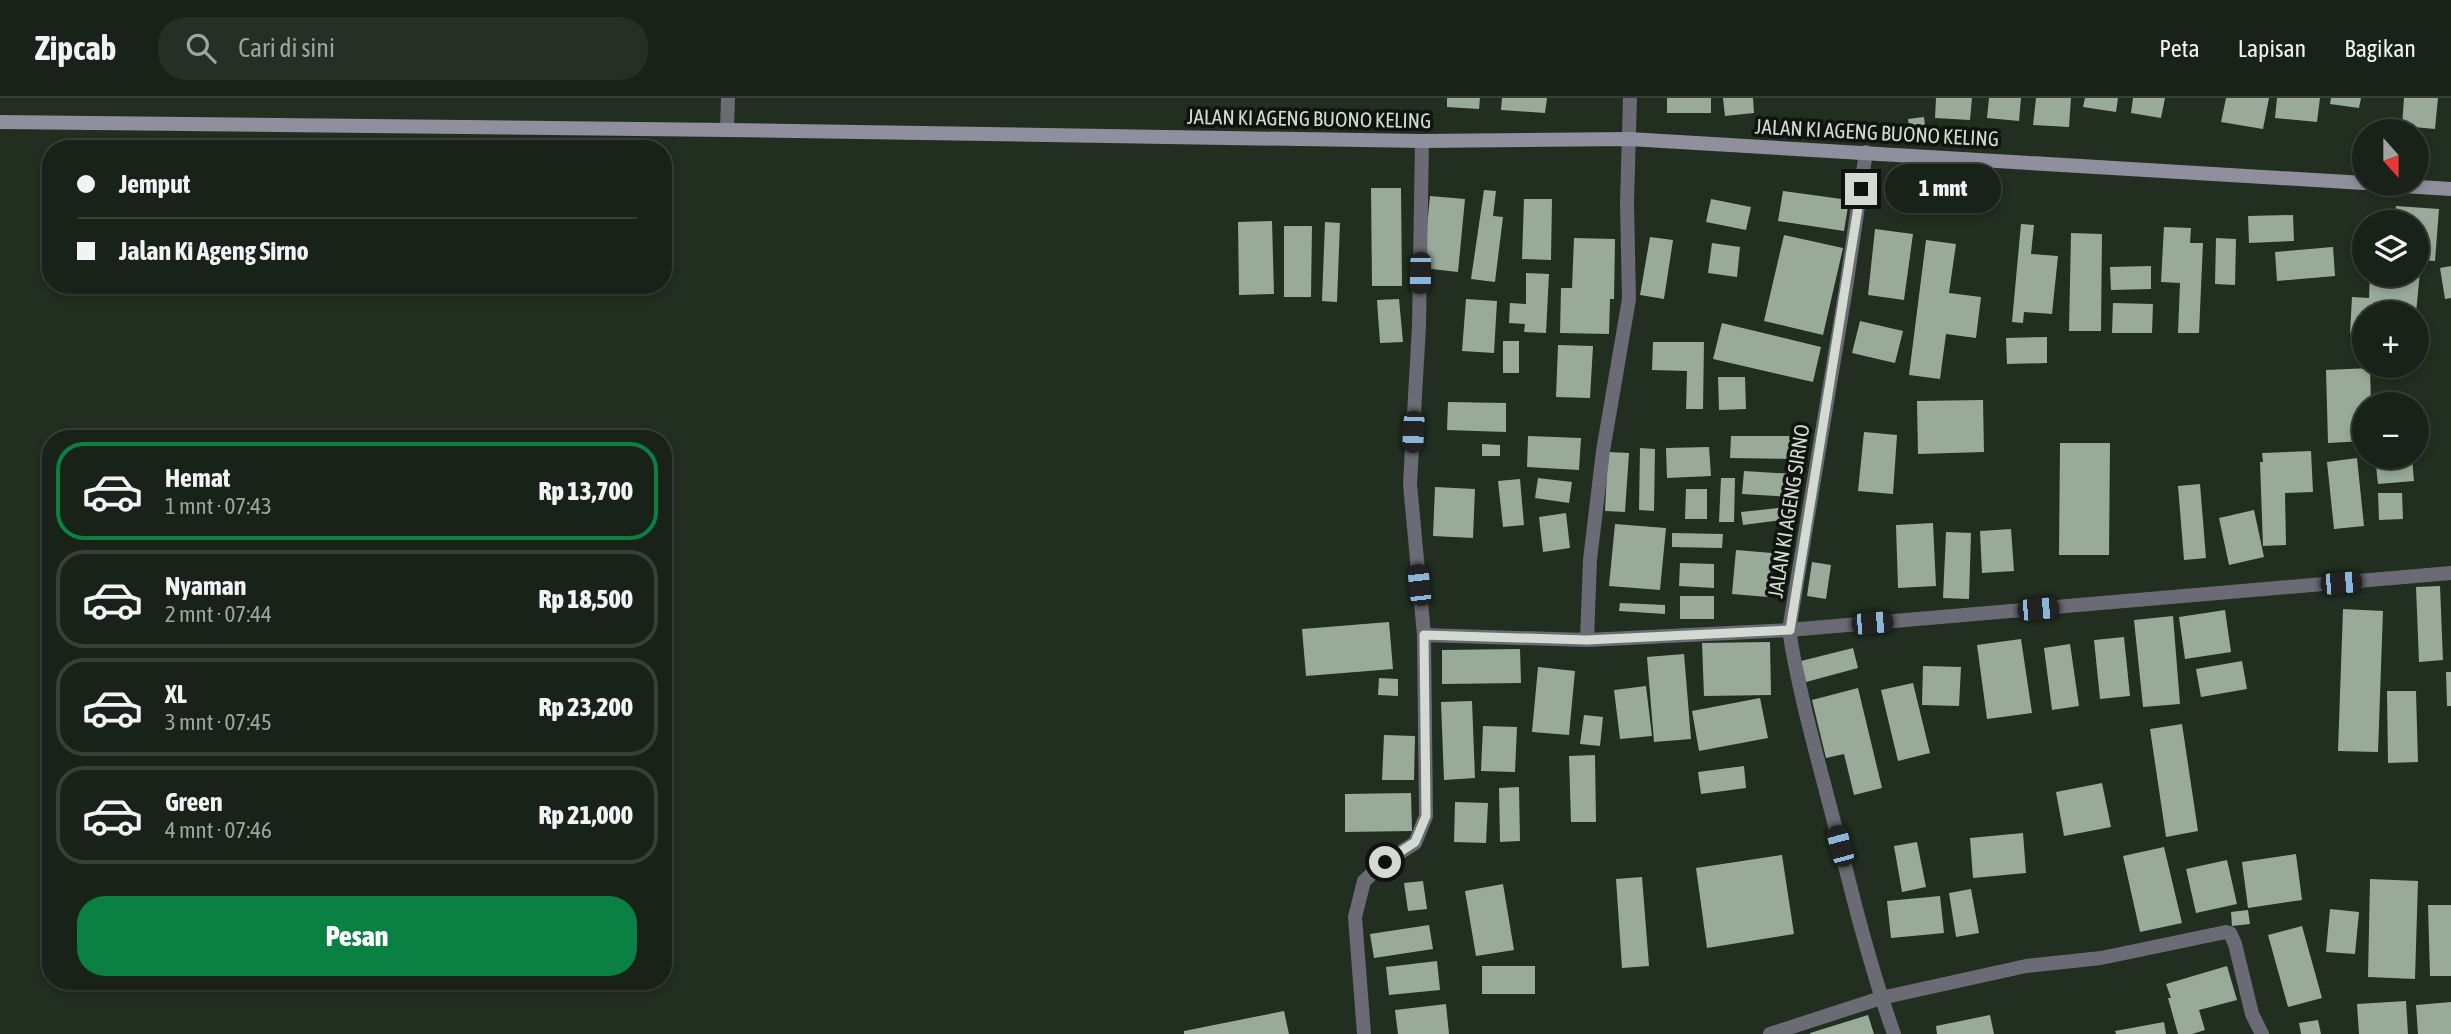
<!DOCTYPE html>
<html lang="id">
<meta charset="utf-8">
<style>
:root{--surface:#192218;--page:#262f25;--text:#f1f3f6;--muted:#9fa4a2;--line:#373f37;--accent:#0b8043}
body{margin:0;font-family:"Asap Condensed",sans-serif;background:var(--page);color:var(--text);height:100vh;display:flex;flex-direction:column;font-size:26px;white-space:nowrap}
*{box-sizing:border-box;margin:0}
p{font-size:23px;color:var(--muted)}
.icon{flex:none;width:38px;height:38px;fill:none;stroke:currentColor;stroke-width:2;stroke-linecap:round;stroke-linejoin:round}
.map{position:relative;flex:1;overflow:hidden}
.side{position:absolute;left:42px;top:332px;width:630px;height:560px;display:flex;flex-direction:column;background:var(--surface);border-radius:28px;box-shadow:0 4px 10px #0003,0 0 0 2px var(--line)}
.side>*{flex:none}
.hud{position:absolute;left:42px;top:42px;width:630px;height:154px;border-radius:28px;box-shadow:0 4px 10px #0003,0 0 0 2px var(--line);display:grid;align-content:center;height:154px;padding:0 35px;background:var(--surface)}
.needle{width:46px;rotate:159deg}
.controls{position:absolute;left:2352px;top:21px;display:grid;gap:14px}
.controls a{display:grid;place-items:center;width:77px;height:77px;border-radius:50%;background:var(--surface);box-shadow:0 4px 10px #0003,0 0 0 2px var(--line);font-size:35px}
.end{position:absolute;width:32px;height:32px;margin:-16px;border:9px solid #d2dad1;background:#111;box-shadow:0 0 0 4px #111}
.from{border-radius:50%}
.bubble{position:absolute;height:49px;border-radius:24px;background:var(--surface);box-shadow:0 4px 10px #0003,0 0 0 2px var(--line);font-size:23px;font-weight:800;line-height:49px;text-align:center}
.car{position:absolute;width:21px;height:42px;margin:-21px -10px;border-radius:9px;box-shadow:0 0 5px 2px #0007;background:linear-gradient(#222 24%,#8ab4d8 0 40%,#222 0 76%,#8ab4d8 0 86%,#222 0)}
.hud b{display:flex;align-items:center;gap:24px;height:66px;font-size:26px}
.hud b+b{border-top:2px solid var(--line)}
.hud i{width:18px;height:18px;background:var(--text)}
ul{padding:12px 0 0;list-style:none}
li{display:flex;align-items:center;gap:21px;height:98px;margin:0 14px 10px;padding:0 21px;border:4px solid var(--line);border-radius:28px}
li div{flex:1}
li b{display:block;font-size:26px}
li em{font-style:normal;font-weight:800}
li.active{border-color:var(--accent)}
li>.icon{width:63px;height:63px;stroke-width:1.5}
.primary-button{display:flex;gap:14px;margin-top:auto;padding:14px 35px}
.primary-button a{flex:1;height:80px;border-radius:28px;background:var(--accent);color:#fff;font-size:28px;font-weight:800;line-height:80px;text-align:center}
header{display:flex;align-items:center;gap:42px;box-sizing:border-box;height:98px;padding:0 35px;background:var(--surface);border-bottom:2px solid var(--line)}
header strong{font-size:33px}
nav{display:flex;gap:38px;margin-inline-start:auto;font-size:24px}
.search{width:490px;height:63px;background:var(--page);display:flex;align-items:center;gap:18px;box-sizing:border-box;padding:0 24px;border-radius:28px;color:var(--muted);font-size:26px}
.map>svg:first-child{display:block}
</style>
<header>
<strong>Zipcab</strong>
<div class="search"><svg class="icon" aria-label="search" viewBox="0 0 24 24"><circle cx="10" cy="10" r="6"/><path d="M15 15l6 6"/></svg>Cari di sini</div>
<nav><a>Peta</a><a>Lapisan</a><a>Bagikan</a></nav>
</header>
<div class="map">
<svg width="2451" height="936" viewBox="0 0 2451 936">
<rect width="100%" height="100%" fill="#212e20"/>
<path fill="#9aaa99" d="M1447,0H1480L1479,11L1447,9Z
M1502,0H1547L1545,15L1501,12Z
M1667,0H1711V15H1667Z
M1723,0H1753L1754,15L1725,18Z
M1936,0H1972L1970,22L1935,20Z
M1989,0H2021L2019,23L1987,20Z
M2036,0H2071L2069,29L2033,27Z
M2085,0H2118L2116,14L2083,9Z
M2133,0H2165L2161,20L2131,15Z
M2226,0H2269L2263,31L2221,24Z
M2277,0H2320L2317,24L2275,20Z
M2331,0H2361L2359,10L2330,6Z
M2404,0H2438L2435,31L2402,28Z
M1924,19L1926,36L1910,38L1908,21Z
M1371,90H1401L1402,188H1372Z
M1484,92L1496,93L1493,118L1503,119L1495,184L1471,181Z
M1783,93L1849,102L1844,133L1778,123Z
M1430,98L1465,101L1458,174L1423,170Z
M1524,101H1552L1551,162L1522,161Z
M1711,101L1751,109L1746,132L1706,124Z
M2396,108L2439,111L2435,163L2417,162V124H2395Z
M2293,117L2294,143L2249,145L2248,118Z
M1272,123L1274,196L1239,197L1238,124Z
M1325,124L1340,125L1337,204L1322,203Z
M2021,126L2034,127L2031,156L2058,158L2052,216L2024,214L2023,225L2012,224Z
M1284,128H1312L1311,199H1284Z
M2164,129L2191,130L2190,145H2203L2199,235H2178L2180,185L2161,184Z
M1875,131L1913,136L1904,202L1868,197Z
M2071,135L2102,136L2101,233H2069Z
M1784,137L1843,150L1823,237L1764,223Z
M1650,139L1673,142L1664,201L1640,197Z
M1574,140L1615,141L1614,201H1610L1609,236L1560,235L1561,190H1572Z
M2216,140L2236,141L2235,187L2215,186Z
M1926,142L1956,146L1949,195L1981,199L1976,240L1946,236L1940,281L1909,277Z
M1712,145L1740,149L1737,179L1708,175Z
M2333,149L2335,178L2277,183L2275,154Z
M2151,168V191L2111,192L2110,169Z
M2451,168V200L2445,201L2440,170Z
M2417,174H2420L2416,215H2364V236L2350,235L2352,199L2369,200L2370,177H2417Z
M1526,175L1549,176L1546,235L1524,234L1525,226L1509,225L1510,205L1526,206Z
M1399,201L1403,244L1380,245L1377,202Z
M1466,201L1497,203L1494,255L1462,253Z
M2113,205L2153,206L2152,235H2112Z
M1860,223L1903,233L1895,265L1852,255Z
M1722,225L1821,249L1813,284L1713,261Z
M2047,239V265L2007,266L2006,240Z
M1503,243H1519V275H1503Z
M1653,244H1704L1703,311H1686L1687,273L1652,272Z
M1558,247L1593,248L1590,300L1556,299Z
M2370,270L2371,306H2364V343L2328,345L2326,272Z
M1718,279H1745L1746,311L1719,312Z
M1983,302L1984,354L1918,356L1917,303Z
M1448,304L1506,305V334L1447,332Z
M1864,334L1897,337L1893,396L1858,393Z
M1528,338L1581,340L1579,372L1527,369Z
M1731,338H1794V361L1730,360Z
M2060,345H2110L2109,457H2059Z
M1482,346L1500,347V358H1482Z
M1709,349L1711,378L1667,380L1666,350Z
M1640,350L1655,351L1654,413L1639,412Z
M2311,353L2313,394L2285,395L2286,447L2263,448L2260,364H2263L2262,355Z
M1608,354L1629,355L1625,414L1605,413Z
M2375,359H2412L2414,383L2378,386Z
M2357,360L2364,428L2334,431L2327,364Z
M1744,373L1794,376L1792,399L1742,396Z
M1538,380L1572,384L1569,405L1535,400Z
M1721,380H1735L1734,424H1719Z
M1520,381L1524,427L1503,429L1498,383Z
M2200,386L2206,460L2184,462L2178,388Z
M1435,389L1475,391L1473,440L1433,438Z
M1686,391H1707V421H1685Z
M2378,395H2402L2403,421L2379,422Z
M1788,409L1789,421L1743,427L1741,414Z
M2254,412L2264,459L2229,467L2219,420Z
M1566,415L1570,450L1543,454L1539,419Z
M1933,425L1936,488L1898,490L1896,427Z
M1615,426L1666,430L1660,492L1609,488Z
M2011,431L2014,473L1982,475L1980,433Z
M1946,434L1971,435L1969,501L1943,500Z
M1672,435L1723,436L1722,450L1672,449Z
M1736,452L1772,455L1768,499L1732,496Z
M1812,464L1831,467L1826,501L1807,498Z
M1680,465L1714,466V490L1679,488Z
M2440,488L2443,562L2419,564L2416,489Z
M1680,498H1714V521H1680Z
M1620,505L1665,507V516L1619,513Z
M2343,511L2383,513L2378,654L2338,653Z
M2225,512L2231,554L2185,561L2179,519Z
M2173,518L2180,606L2143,609L2134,522Z
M1389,524L1393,571L1306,578L1302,531Z
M2124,539L2130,598L2100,601L2094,542Z
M2021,541L2032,615L1987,621L1977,547Z
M1770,544L1771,597L1704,598L1702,545Z
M2070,546L2079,608L2052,612L2044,550Z
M1853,550L1858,570L1806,584L1801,563Z
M1520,551L1521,585L1442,586V552Z
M1684,556L1691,641L1654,644L1647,559Z
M2242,563L2247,591L2201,599L2196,571Z
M1923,568L1961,569L1959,608L1922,607Z
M1538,569L1575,573L1569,637L1532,634Z
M2446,574H2451V608H2447Z
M1379,580L1398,581V598L1378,597Z
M1913,585L1930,655L1898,663L1881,592Z
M1646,588L1652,638L1620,641L1614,592Z
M1858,590L1882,690L1854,697L1844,656L1826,660L1812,602Z
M2387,593H2416L2418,664L2388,665Z
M1760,600L1768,640L1699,653L1692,613Z
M1472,603L1475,680L1444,682L1441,604Z
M1584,617L1603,619L1600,648L1580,646Z
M2182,626L2198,733L2166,739L2150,631Z
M1483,628L1517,629L1515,674L1481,673Z
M1384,637L1415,638L1414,682H1382Z
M1595,657L1596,724H1571L1569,658Z
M1744,668L1746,690L1701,696L1698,674Z
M2102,685L2111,729L2064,738L2056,694Z
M1519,689L1520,743L1500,744L1499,690Z
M1411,695L1412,733L1345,734V696Z
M1455,704L1488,705L1486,745L1454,744Z
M2023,735L2026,775L1973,780L1970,740Z
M1917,744L1926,789L1902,794L1894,748Z
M2164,749L2182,825L2140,834L2123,758Z
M2296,756L2302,802L2248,810L2242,764Z
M1782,757L1794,836L1707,850L1696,770Z
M2227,762L2237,806L2196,815L2186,771Z
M1642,779L1649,868L1622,870L1616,781Z
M2370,781L2418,783L2415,881L2368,879Z
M1423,783L1427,811L1408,813L1404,785Z
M1503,786L1514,852L1476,858L1465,793Z
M1971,791L1979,835L1956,839L1949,795Z
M1940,798L1944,835L1891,840L1887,803Z
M2428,807H2451V878H2430Z
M2330,811L2359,814L2355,856L2326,854Z
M2248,812L2250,826L2232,828L2231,814Z
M1429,827L1433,851L1374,860L1370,836Z
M2302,828L2322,900L2288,909L2268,837Z
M1437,863L1440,892L1389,897L1386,869Z
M1482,868H1535V896H1482Z
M2227,868L2237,902L2199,912L2205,932L2192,936H2178L2168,900H2171L2166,886Z
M2406,903L2408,936H2359L2357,906Z
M2451,904V936H2418L2416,907Z
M1446,906L1449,936H1398L1395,912Z
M1284,913L1289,936H1184V933Z
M1868,917L1874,936H1810V935Z
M1990,917L1994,936H1937L1936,928Z
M2318,922L2321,936H2301L2299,925Z
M2164,924L2166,936H2116L2115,933Z"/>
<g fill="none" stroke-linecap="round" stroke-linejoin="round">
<path stroke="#6a6b74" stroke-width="14" d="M727,32L728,0
M1422,43L1419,228L1410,386L1424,537
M1866,54L1846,190L1789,532C1799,596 1817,658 1833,720C1851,792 1869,866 1894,936
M1587,542L1590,462L1603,353L1629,201L1627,105L1630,0
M1364,936L1355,819L1364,783L1385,764L1415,745L1426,718L1424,537L1587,542L1789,532L2451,475
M1770,936L1881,900L2026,868L2101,860L2226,834L2230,835L2235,846L2252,916L2262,936"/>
<path stroke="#8f8f9d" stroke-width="14" d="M0,24L727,32L1422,43L1629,41L2364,85
M2370,86L2451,91"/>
</g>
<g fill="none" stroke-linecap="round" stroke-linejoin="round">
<path stroke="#d2dad1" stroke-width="9" d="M1385,764L1415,744L1426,718L1424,537L1587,542L1790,532L1861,91"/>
</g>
<g text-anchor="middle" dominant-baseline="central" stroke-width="7" stroke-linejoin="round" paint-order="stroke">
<g font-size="21" fill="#d2dad1" stroke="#0f150e">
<text transform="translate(1309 20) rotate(1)">JALAN KI AGENG BUONO KELING</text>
<text transform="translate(1877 34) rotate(3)">JALAN KI AGENG BUONO KELING</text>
<text transform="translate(1788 413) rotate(-81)">JALAN KI AGENG SIRNO</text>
</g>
</g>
</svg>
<div class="controls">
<a><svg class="needle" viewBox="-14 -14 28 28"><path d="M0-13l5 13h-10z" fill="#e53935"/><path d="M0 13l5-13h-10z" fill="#9fa4a2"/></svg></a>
<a><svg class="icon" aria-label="layers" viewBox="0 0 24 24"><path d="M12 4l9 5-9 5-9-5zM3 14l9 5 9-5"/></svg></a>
<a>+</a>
<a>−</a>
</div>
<i class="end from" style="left:1385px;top:764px"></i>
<i class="end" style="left:1861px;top:91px"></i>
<div class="bubble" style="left:1885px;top:66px;width:116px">1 mnt</div>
<i class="car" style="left:1420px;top:175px;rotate:181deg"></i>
<i class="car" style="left:1413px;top:334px;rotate:183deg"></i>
<i class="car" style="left:2341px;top:485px;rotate:85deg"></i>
<i class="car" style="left:1419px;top:487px;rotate:354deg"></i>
<i class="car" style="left:2038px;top:511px;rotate:85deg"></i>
<i class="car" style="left:1872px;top:525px;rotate:85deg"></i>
<i class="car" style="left:1840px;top:748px;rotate:345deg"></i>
<div class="hud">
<b><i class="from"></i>Jemput</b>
<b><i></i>Jalan Ki Ageng Sirno</b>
</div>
<section class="side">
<ul>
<li class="active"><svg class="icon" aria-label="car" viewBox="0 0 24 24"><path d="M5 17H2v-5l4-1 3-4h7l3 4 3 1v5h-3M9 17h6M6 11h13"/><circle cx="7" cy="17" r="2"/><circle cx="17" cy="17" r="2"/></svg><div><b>Hemat</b><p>1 mnt · 07:43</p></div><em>Rp 13,700</em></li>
<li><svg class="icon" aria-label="car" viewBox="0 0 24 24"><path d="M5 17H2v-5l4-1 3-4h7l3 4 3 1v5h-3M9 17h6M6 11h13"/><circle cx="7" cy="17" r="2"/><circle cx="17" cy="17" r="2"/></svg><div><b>Nyaman</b><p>2 mnt · 07:44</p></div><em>Rp 18,500</em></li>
<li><svg class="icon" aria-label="car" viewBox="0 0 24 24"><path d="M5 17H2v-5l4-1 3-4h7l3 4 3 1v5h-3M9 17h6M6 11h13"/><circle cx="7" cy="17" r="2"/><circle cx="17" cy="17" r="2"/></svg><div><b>XL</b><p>3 mnt · 07:45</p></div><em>Rp 23,200</em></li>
<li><svg class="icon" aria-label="car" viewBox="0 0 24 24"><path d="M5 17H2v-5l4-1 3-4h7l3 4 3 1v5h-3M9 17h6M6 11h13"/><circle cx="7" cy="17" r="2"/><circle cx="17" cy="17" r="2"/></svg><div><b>Green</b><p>4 mnt · 07:46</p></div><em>Rp 21,000</em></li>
</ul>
<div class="primary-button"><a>Pesan</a></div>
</section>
</div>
